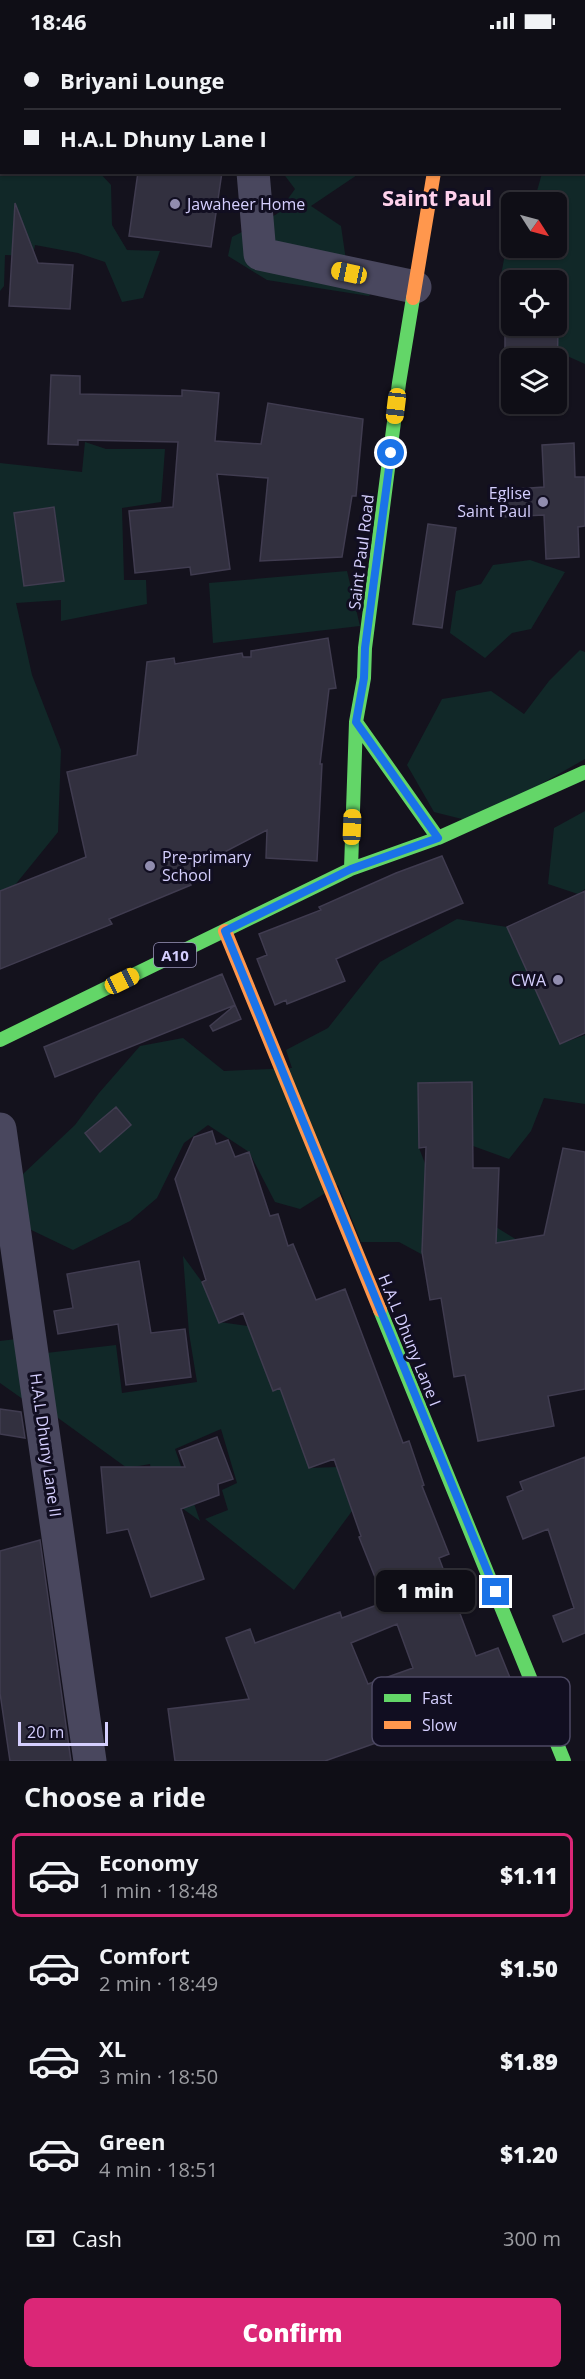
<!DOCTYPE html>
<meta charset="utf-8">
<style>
:root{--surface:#0f0e16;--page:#1d1c23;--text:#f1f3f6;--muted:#9b9ca1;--line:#2f2e35;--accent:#db2777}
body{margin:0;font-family:"Open Sans",sans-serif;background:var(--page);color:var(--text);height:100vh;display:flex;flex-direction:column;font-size:22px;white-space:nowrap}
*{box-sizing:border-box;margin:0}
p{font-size:20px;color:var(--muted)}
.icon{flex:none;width:33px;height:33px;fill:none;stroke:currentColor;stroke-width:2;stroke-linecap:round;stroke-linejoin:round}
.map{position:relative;height:1719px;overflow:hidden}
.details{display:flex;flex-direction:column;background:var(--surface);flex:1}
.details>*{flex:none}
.hud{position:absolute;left:0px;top:0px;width:585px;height:132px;box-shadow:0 2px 4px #0004,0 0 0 2px var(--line);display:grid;align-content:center;height:132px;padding:0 24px;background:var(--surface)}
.needle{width:39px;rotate:126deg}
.buttons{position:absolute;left:501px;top:150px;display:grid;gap:12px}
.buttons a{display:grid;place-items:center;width:66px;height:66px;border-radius:9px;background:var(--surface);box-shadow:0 2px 4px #0004,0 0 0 2px var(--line);font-size:30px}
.scale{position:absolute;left:18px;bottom:15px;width:90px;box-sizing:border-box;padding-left:6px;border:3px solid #d5cffe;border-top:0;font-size:16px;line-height:21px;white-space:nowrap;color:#d5cffe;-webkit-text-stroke:4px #110e21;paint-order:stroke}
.end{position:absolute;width:27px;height:27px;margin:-14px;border:8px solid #1a73e8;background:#fff;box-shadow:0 0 0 3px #fff}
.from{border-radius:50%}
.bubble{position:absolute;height:42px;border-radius:9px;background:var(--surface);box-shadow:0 2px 4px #0004,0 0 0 2px var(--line);font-size:20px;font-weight:800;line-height:42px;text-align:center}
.car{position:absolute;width:18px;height:36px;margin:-18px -9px;border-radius:8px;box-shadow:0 0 4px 2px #0007;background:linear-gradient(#f5c518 24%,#345 0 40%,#f5c518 0 76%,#345 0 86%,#f5c518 0)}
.hud b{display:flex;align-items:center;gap:21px;height:57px;font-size:22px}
.hud b+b{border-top:2px solid var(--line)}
.hud i{width:15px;height:15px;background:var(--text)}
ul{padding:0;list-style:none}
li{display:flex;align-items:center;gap:18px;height:84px;margin:0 12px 9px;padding:0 12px;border:3px solid transparent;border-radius:9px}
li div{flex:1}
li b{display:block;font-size:22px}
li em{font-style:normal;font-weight:800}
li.on{border-color:var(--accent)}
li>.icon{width:54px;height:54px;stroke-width:1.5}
h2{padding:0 24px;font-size:27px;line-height:72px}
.pay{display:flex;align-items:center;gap:15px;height:66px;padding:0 24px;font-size:22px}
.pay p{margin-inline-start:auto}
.action{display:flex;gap:12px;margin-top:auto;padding:12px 24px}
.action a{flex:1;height:69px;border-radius:9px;background:var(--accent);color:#fff;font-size:24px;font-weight:800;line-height:69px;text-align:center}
.status{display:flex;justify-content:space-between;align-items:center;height:42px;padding:0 30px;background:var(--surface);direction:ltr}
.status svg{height:16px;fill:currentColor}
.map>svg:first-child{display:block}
</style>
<div class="status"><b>18:46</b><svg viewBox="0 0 49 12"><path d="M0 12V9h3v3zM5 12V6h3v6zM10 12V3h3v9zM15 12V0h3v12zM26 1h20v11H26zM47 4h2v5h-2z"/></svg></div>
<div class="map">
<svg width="585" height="1719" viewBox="0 0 585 1719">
<rect width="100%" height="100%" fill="#14121d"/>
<path fill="#112828" d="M0,23L2,130L100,131L111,143L112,183L127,208L160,209L143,256L122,260L105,220L78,211L35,203L33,214L5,213L4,244L0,249Z
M585,100V322L545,304L531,284H556V238H512L511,256L500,239L511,179L512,206H556V160H534L542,131L584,130Z
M283,131H360L311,164L341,184L347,225L375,243L369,254L267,238L228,214L232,195L277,172L295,147Z
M85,400L106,407H165L161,460L122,466L124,538H146L147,562L61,579V558L16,561L32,633L61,708L58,790L15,843L0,850V421L82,430Z
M530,518L565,530L531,587L512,591L485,616L450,591L456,549L481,542L493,523Z
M347,529L360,584L213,601L209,541Z
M580,608L585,610V717L474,780L434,770L407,723L442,657L491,649L524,672L549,639Z
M585,769V847L578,852L548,842L554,786Z
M457,877L507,885L560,1002L585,993V1062L544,1056L531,1089L509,1117L473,1104L472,1040L418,1042L419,1106L426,1124L496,1185L517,1198L423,1213L399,1200H361L338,1143L300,1167L275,1160L249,1110L208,1083L184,1101L157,1156L130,1179L73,1208L21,1183L23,1132L75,1083L99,1051L140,1004L183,996L224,1029L292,1026L286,1008L328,986L380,920Z
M183,1214L202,1240L219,1280L248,1284L273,1349L311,1334L291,1375L309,1426L337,1425L352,1469L294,1548L205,1477L228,1468L222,1448L237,1441L221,1387L175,1407L200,1479L154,1446L150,1422L127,1426L54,1373L46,1311L116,1303L122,1351L197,1340L189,1291Z
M25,1296L34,1365L0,1341V1299Z"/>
<path fill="#32303f" stroke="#403c50" stroke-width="1.5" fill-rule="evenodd" d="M138,130H222L211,205L129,194Z
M15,161L38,221L73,223L70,267L9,264Z
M558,284L557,345L556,316H512V345H505V285Z
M51,333L80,334V352L182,354V348L219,351L215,399L261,402L268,361L363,377L356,454H352L342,515L260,519L268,436L217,432L230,527L191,533L190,525L135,531L129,469L173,465L178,400L78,398V403L48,402Z
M574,401L575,435H585V484L578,485L579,515L546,517L544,473L502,475L501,448L544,445L542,403Z
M54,465L64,539L24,544L14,471Z
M428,482L456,486L442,586L413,582Z
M328,596L336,646L329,647L320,722H322L317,819L266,816L267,788L186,830L191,843L109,877L112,882L0,927V849L86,815L67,730L137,713L147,620L174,616L175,622L242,611L243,615H251V609Z
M442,814L463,861L336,917L345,939L287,962L286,958L275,963L257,917L267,913L259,892L321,868L319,865L396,831Z
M585,849V991L560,1002L507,885Z
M222,932L235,963L55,1035L44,1005Z
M235,963L241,977L213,989L210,984Z
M472,1040L473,1126H499L496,1201L544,1193L563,1106L585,1110V1347L548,1354L554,1384L478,1399L465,1333L454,1335L441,1256L430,1258L422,1210L426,1105L419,1106L418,1041Z
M116,1065L131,1083L100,1110L85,1091Z
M212,1089L216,1102L228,1098L235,1115L249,1110L270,1174L278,1172L288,1204L293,1202L316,1258L345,1247L403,1401L409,1399L424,1443L422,1444L449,1512L439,1516L476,1614L498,1606L515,1648L472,1667L459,1656L384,1680L390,1696L325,1719H175L168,1667L249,1657L226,1596L250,1587L255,1601L340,1570L342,1576L385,1560L359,1495L361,1494L334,1417L309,1426L280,1346L273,1349L243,1271L219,1281L202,1240L206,1238L175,1137L194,1095ZM397,1582L413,1626L368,1642L351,1601Z
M139,1219L151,1291L185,1287L191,1335L126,1343L118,1282L58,1292L54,1269L73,1266L67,1232Z
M0,1367L21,1370L25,1396L0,1392Z
M217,1395L233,1437L218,1442L219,1453L181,1467L204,1537L151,1555L128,1487L107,1491L101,1425H185L179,1409Z
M585,1415V1591L563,1600L553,1574L574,1566L548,1487L523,1497L507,1455L523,1448L520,1440Z
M40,1498L71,1719H10L0,1651V1509Z"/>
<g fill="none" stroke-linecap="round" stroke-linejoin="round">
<path stroke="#49475e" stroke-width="33" d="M253,130L260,212L415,245
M0,1087L90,1719"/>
<path stroke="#63d668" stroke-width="14" d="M356,680L438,796
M351,827L356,680L364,636L365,606L399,341L413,256
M0,998L351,827L438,796L585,730
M380,1268L564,1719"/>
<path stroke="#ff974d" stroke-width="14" d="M453,0V2
M413,256L434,130
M225,889L380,1268"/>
</g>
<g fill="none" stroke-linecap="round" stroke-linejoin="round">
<path stroke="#1a73e8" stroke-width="8" d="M391,411L365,606L364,636L356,680L438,796L351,827L225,889L496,1550"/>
</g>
<g fill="#918daf" stroke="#110e21" stroke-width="2">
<circle cx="175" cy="162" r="6"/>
<circle cx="543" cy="460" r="6"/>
<circle cx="150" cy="824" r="6"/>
<circle cx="558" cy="938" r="6"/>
</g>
<g text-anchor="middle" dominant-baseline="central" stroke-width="6" stroke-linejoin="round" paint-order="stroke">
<rect fill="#110e21" stroke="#9a95bc" stroke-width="1.5" x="154" y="901" width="42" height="24" rx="4.5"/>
<g font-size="15" font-weight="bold" fill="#d5cffe">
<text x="175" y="913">A10</text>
</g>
<g font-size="16" fill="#d5cffe" stroke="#110e21" text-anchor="start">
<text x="187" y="162">Jawaheer Home</text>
<text x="531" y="451" text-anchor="end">Eglise<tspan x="531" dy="18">Saint Paul</tspan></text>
<text x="162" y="815">Pre-primary<tspan x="162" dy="18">School</tspan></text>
<text x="546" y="938" text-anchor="end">CWA</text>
</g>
<g font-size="16" fill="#d5cffe" stroke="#110e21">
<text transform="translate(361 510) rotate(-83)">Saint Paul Road</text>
<text transform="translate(410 1298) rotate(68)">H.A.L Dhuny Lane I</text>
<text transform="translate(46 1403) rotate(82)">H.A.L Dhuny Lane II</text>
</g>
<g font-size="22" font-weight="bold" fill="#fed1ec" stroke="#110e21">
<text x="437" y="155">Saint Paul</text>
</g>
</g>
<rect x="372" y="1635" width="198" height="69" rx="9" fill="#110e21" stroke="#4c4863" stroke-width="1.5"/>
<rect x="384" y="1652" width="27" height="8" fill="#63d668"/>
<rect x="384" y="1679" width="27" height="8" fill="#ff974d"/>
<g font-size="16" fill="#d5cffe">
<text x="422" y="1662">Fast</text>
<text x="422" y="1689">Slow</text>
</g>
</svg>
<div class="buttons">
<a><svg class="needle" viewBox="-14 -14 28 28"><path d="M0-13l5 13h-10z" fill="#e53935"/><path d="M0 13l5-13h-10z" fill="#9b9ca1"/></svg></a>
<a><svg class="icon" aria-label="locate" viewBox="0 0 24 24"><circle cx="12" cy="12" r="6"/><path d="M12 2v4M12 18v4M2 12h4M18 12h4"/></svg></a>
<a><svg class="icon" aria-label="layers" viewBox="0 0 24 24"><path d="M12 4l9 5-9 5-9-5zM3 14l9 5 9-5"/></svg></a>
</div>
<div class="scale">20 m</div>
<i class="end from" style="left:391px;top:411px"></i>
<i class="end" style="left:496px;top:1550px"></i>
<div class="bubble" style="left:376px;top:1528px;width:99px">1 min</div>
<i class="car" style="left:349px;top:231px;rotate:282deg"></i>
<i class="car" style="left:396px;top:364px;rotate:187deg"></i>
<i class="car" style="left:352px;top:785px;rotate:2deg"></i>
<i class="car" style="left:122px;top:939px;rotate:64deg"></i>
<div class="hud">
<b><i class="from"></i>Briyani Lounge</b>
<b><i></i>H.A.L Dhuny Lane I</b>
</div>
</div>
<section class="details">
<h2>Choose a ride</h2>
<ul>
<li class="on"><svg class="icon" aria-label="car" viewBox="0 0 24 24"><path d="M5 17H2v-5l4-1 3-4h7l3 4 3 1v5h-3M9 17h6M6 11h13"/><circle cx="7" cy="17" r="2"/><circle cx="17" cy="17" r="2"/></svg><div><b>Economy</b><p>1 min · 18:48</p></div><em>$1.11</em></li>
<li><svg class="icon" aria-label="car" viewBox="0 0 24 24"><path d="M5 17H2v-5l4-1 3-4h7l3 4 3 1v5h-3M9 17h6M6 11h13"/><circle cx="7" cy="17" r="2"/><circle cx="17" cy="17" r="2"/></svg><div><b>Comfort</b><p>2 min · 18:49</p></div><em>$1.50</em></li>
<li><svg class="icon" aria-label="car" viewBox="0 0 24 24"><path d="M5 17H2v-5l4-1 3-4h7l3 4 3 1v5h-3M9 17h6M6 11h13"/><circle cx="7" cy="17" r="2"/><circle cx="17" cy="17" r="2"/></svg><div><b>XL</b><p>3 min · 18:50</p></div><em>$1.89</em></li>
<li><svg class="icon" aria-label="car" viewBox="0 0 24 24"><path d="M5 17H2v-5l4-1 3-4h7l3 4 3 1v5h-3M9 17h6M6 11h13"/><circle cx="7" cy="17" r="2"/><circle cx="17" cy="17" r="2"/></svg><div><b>Green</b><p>4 min · 18:51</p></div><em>$1.20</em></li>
</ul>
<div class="pay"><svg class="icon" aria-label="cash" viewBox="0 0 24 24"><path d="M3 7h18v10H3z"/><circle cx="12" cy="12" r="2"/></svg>Cash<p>300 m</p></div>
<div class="action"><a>Confirm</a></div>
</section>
